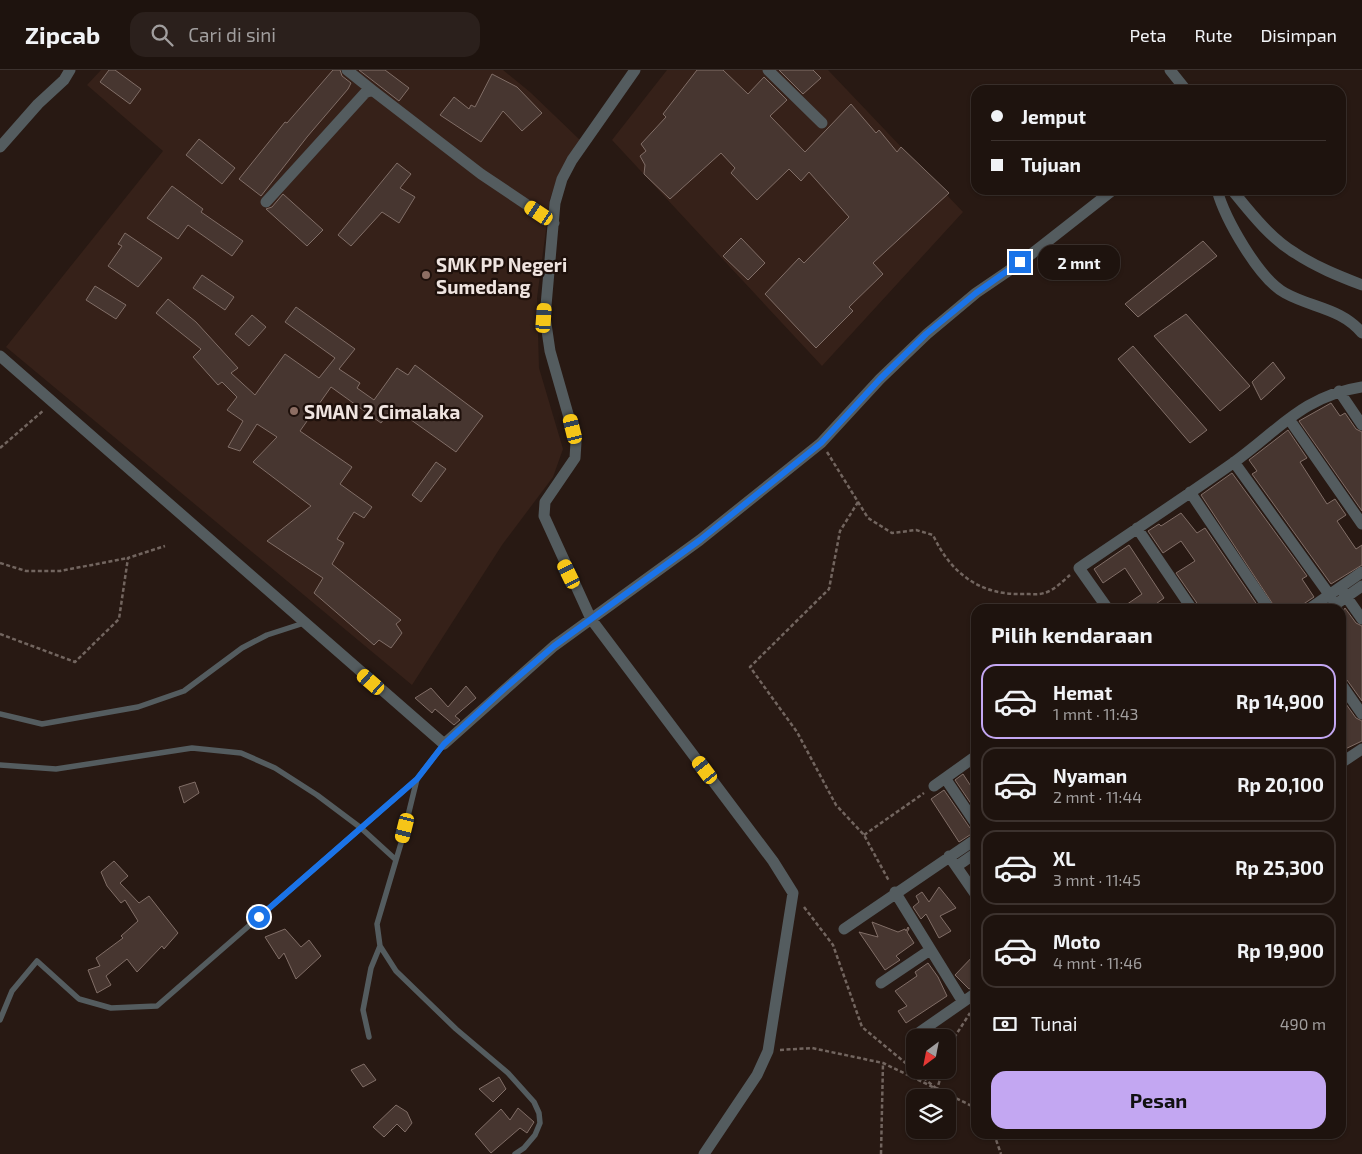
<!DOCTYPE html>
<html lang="id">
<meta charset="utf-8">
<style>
:root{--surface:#1e130e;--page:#2b201c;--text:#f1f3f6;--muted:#a19e9e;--line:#3c322e;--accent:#c3a7f2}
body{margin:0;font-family:"Exo 2",sans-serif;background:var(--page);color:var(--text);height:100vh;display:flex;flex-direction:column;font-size:19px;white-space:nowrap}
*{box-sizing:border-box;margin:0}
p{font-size:16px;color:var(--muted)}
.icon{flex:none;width:28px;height:28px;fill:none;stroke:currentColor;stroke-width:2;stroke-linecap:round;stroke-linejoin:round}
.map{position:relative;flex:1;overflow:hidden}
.sheet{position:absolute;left:971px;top:534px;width:375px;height:535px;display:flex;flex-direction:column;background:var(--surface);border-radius:15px;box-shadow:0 1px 4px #0004,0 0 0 1px var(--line)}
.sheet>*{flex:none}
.guide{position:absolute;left:971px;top:15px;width:375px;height:110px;border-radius:15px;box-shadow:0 1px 4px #0004,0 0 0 1px var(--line);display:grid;align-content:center;height:110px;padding:0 20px;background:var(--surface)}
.needle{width:32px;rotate:212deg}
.buttons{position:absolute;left:906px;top:959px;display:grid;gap:10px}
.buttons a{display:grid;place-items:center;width:50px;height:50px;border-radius:10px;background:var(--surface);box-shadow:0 1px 4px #0004,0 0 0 1px var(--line);font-size:25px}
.end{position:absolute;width:22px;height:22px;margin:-11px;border:6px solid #1a73e8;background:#fff;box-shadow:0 0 0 2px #fff}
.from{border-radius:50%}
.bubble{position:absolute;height:35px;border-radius:15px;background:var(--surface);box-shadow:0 1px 4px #0004,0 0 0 1px var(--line);font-size:16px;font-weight:700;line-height:35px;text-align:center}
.car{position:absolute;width:15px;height:30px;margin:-15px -8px;border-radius:6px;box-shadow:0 0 4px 1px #0007;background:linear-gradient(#f5c518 24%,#345 0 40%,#f5c518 0 76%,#345 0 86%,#f5c518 0)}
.guide b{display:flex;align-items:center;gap:18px;height:48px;font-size:19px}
.guide b+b{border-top:1px solid var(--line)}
.guide i{width:12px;height:12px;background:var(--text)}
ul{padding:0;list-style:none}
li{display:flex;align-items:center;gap:15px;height:75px;margin:0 10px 8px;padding:0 10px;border:2px solid var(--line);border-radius:15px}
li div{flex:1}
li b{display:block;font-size:19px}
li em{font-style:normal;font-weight:700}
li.current{border-color:var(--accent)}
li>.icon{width:45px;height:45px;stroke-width:1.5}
h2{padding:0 20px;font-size:22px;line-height:60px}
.pay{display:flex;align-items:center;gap:12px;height:55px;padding:0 20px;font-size:19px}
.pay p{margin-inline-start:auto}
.cta{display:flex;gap:10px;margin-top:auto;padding:10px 20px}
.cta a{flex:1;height:58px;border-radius:15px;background:var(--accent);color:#111;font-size:20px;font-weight:700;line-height:58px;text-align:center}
header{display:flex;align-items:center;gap:30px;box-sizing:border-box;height:70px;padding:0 25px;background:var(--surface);border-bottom:1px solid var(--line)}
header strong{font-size:24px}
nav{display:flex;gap:28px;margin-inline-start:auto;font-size:18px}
.search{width:350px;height:45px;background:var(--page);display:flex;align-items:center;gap:12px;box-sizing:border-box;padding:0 18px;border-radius:15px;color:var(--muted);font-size:19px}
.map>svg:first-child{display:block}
</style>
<header>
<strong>Zipcab</strong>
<div class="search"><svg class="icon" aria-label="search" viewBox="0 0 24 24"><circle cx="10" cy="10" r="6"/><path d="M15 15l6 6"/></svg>Cari di sini</div>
<nav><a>Peta</a><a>Rute</a><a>Disimpan</a></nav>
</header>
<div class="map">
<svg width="1362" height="1084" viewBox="0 0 1362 1084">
<rect width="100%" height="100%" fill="#281913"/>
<path fill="#362119" d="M101,0H503L530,22L581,71L558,106L550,129L537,228L539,298L563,379L553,407L502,475L412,615L6,277L163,81L87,15Z
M667,0H828L963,142L822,296L612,70Z"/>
<path fill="#473630" stroke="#816e67" d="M109,0H115L141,19L130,34L100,12Z
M333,0H340L342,6L351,13L348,19L307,67L261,126L239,109L285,52L287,53Z
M359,0H385L409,18L399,31Z
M697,0H723L748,24L764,7L787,30L770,46L805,82L851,34L876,63L879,60L897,82L901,77L949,123L873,193L883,204L849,237L853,241L816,278L765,224L799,188L804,193L849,147L809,102L801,111L789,99L757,130L731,103L735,98L721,83L670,129L644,104L645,95L640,86L646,81L641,74L666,47L663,44Z
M779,0H813L821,8L803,24Z
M492,4L517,17L542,43L522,61L503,41L481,72L440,45L454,27L469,39L471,35L475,37Z
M199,69L235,98L222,114L186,85Z
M397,93L411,104L400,118L415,127L399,153L382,142L351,176L338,165Z
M172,116L203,139L201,142L243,171L232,186L188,155L178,169L147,148Z
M283,124L323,160L307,176L266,139L272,137Z
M125,163L162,188L138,217L108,196L122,176L118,174Z
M741,168L765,193L748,210L723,186Z
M1203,171L1217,186L1138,247L1125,234Z
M202,205L234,227L225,240L193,218Z
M95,216L126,235L116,249L86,230Z
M168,229L196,252L238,298L231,303L255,325L285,284L319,308L335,288L285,252L296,237L355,279L339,299L360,313L357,318L374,330L397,298L408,305L415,295L483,346L456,382L393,337L381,353L331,317L300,361L352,397L340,414L372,437L364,448L354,442L337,469L344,473L332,494L401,550L396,554L402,563L391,578L379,570L374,575L314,523L323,508L267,471L311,436L253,392L277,367L257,354L240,381L228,377L243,351L227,340L237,327L222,312L218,315L193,287L201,279L156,243Z
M1186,244L1250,316L1220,341L1154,266Z
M252,245L266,257L249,276L235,264Z
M1133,276L1207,360L1190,373L1118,289Z
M1273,292L1285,308L1261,330L1252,312Z
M1331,333L1340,346L1345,343L1356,359L1362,362V441L1299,351Z
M1288,360L1307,388L1300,392L1327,434L1335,429L1346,445L1337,451L1356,479L1362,475V495L1331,514L1252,404L1257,401L1249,390Z
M436,392L446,399L421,432L412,425Z
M1232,403L1307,506L1302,509L1314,527L1296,539H1276L1201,425Z
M1181,443L1197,463L1205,458L1260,539H1201L1176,503L1195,491L1181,471L1163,483L1148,461L1159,454L1161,456Z
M1129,475L1164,528L1149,539H1120L1142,524L1125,498L1103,513L1094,499Z
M1345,538L1356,553L1362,556V631L1347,610L1341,607V544Z
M466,616L476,628L455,646L460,650L454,655L435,639L432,643L415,628L431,618L448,637Z
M1341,627L1356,648L1362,651V671L1341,681Z
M963,704L976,724V741L955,710Z
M195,712L199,723L184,733L179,717Z
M944,720L970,758L976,761L959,772L931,729Z
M114,791L128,806L120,813L139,833L149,826L178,863L164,879L162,876L137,902L127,889L106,906L111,915L97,923L88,900L100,896L96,888L123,868L121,866L138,851L125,830L121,833L107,816L101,802Z
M939,817L956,838L940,846L951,861L939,868L926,844L921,849L913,837L919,832L916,826L922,822L929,832Z
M872,852L898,862L905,859L906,861L908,857L909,859L907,862L914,873L896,886L900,890L885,900L859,862L878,867Z
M285,859L301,877L309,870L321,886L296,909L284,883L279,889L265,867Z
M976,883V916L969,919L955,905Z
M928,893L938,907L947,926L906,953L898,941L907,936L895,921L917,906L915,902Z
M364,994L376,1010L363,1017L351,1000Z
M499,1007L506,1019L493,1032L479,1019Z
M396,1035L407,1042L412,1053L405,1062L397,1054L384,1067L373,1057Z
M518,1038L534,1052L527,1063L520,1058L491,1083L475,1064L501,1039L510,1050Z"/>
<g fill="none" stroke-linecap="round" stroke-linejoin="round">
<path stroke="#72655f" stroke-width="2.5" stroke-dasharray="4 2.5" stroke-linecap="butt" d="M0,378L44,340
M827,382L868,448L892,463L916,460L933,465C951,504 981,526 1025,524C1031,524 1038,525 1044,523C1053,521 1063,511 1070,505
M858,432L840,461L829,519L750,597L797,662L836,735L864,765L889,811
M0,493L26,501H60L128,488
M0,564L75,592L119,549L128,488L165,476
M864,765L924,723
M804,837L833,875L862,957L937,1019L976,1038
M780,980L812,978L883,993L937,1019L943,1000
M948,986L952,971L970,943
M994,1064L1001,1084
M881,1084L883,993"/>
<path stroke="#545c5f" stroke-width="5.5" d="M0,644L42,654L138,637L184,621L242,578L267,565L304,553
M0,695L56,699L192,678L241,683L275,698L317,725L361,758L395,789
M417,709L402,770L377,854L380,876L396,901L456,959L508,1003L534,1032L539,1043L540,1053L535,1065L524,1078L515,1084
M0,950L12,921L37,891L79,929L111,938L157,936L417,709L444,674
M369,967L363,940L371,898L380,876"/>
<path stroke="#545c5f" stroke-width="11" d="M347,0L372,20
M635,0L572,90L562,109L555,133L545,247L550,281L576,372L575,388L545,432L544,446L591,549L773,791L793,823L768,981L757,1005L704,1084
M768,0L822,53
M1170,0L1186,20
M0,77L38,34L64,10L70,0
M1217,120C1225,149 1259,209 1285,223C1312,238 1341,238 1362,263
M1232,120C1250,142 1270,168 1295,183C1316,197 1339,206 1362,215
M266,132L365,23L372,20L481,104L554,153
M0,286L444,674L554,576L700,470L821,373L880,309L927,264L976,223L1020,193L1113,120
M1339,321L1362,355
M1289,349L1362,454
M1234,392L1336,534
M1190,422L1269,539
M1137,458L1192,539
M1343,522L1362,549
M1108,539L1079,498C1130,463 1182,429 1233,393C1279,360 1303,326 1362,317
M1309,539L1362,502
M1329,539L1362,516
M1341,614L1362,644
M1341,693L1362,679
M945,708L976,754
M934,716L976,686
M949,786L976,825
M957,796L976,783
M895,822L963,932
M844,859L976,769
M881,913L930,880
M917,964L976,923"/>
</g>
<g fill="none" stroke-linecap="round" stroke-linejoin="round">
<path stroke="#1a73e8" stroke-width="6" d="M259,847L417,709L444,674L504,619L554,576L700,470L821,373L880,309L926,264L976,223L1020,192"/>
</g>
<g fill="#8d6e63" stroke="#1e100b" stroke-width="2">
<circle cx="426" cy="205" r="5"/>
<circle cx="294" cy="341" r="5"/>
</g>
<g text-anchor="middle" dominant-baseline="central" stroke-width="4.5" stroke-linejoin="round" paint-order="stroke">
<g font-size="19" font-weight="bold" fill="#efe4e0" stroke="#1e100b" text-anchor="start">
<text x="436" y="194">SMK PP Negeri<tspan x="436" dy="22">Sumedang</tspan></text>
<text x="304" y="341">SMAN 2 Cimalaka</text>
</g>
</g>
</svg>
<div class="buttons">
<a><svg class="needle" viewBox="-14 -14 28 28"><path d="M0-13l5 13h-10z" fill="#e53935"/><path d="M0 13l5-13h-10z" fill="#a19e9e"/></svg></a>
<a><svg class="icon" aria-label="layers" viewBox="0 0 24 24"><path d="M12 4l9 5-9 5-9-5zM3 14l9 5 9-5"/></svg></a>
</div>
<i class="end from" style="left:259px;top:847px"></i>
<i class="end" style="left:1020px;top:192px"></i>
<div class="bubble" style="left:1038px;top:175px;width:82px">2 mnt</div>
<i class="car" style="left:539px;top:143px;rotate:304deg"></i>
<i class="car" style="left:544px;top:248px;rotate:4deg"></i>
<i class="car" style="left:573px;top:359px;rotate:346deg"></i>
<i class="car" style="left:569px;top:504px;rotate:334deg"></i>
<i class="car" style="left:371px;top:612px;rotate:311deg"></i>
<i class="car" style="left:705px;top:700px;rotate:323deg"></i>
<i class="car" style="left:405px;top:758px;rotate:194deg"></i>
<div class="guide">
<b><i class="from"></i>Jemput</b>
<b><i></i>Tujuan</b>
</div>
<section class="sheet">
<h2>Pilih kendaraan</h2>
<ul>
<li class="current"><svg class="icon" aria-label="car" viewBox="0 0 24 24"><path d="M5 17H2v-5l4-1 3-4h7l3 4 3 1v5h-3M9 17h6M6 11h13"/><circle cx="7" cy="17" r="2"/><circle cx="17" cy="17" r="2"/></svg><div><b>Hemat</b><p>1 mnt · 11:43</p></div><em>Rp 14,900</em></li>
<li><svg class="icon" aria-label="car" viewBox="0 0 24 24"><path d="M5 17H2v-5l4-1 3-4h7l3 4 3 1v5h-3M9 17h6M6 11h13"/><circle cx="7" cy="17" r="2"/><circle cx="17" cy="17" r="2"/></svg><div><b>Nyaman</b><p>2 mnt · 11:44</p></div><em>Rp 20,100</em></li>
<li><svg class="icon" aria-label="car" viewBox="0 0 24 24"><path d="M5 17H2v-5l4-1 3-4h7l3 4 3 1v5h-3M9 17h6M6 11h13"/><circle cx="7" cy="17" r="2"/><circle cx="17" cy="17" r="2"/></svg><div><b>XL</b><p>3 mnt · 11:45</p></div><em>Rp 25,300</em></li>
<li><svg class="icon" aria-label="car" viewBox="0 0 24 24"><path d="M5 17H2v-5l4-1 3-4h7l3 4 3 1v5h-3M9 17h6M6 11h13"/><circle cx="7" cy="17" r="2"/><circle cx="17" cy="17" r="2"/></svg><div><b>Moto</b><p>4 mnt · 11:46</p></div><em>Rp 19,900</em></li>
</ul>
<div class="pay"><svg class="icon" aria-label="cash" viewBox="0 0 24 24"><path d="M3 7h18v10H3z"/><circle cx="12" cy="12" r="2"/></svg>Tunai<p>490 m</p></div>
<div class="cta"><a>Pesan</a></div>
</section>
</div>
